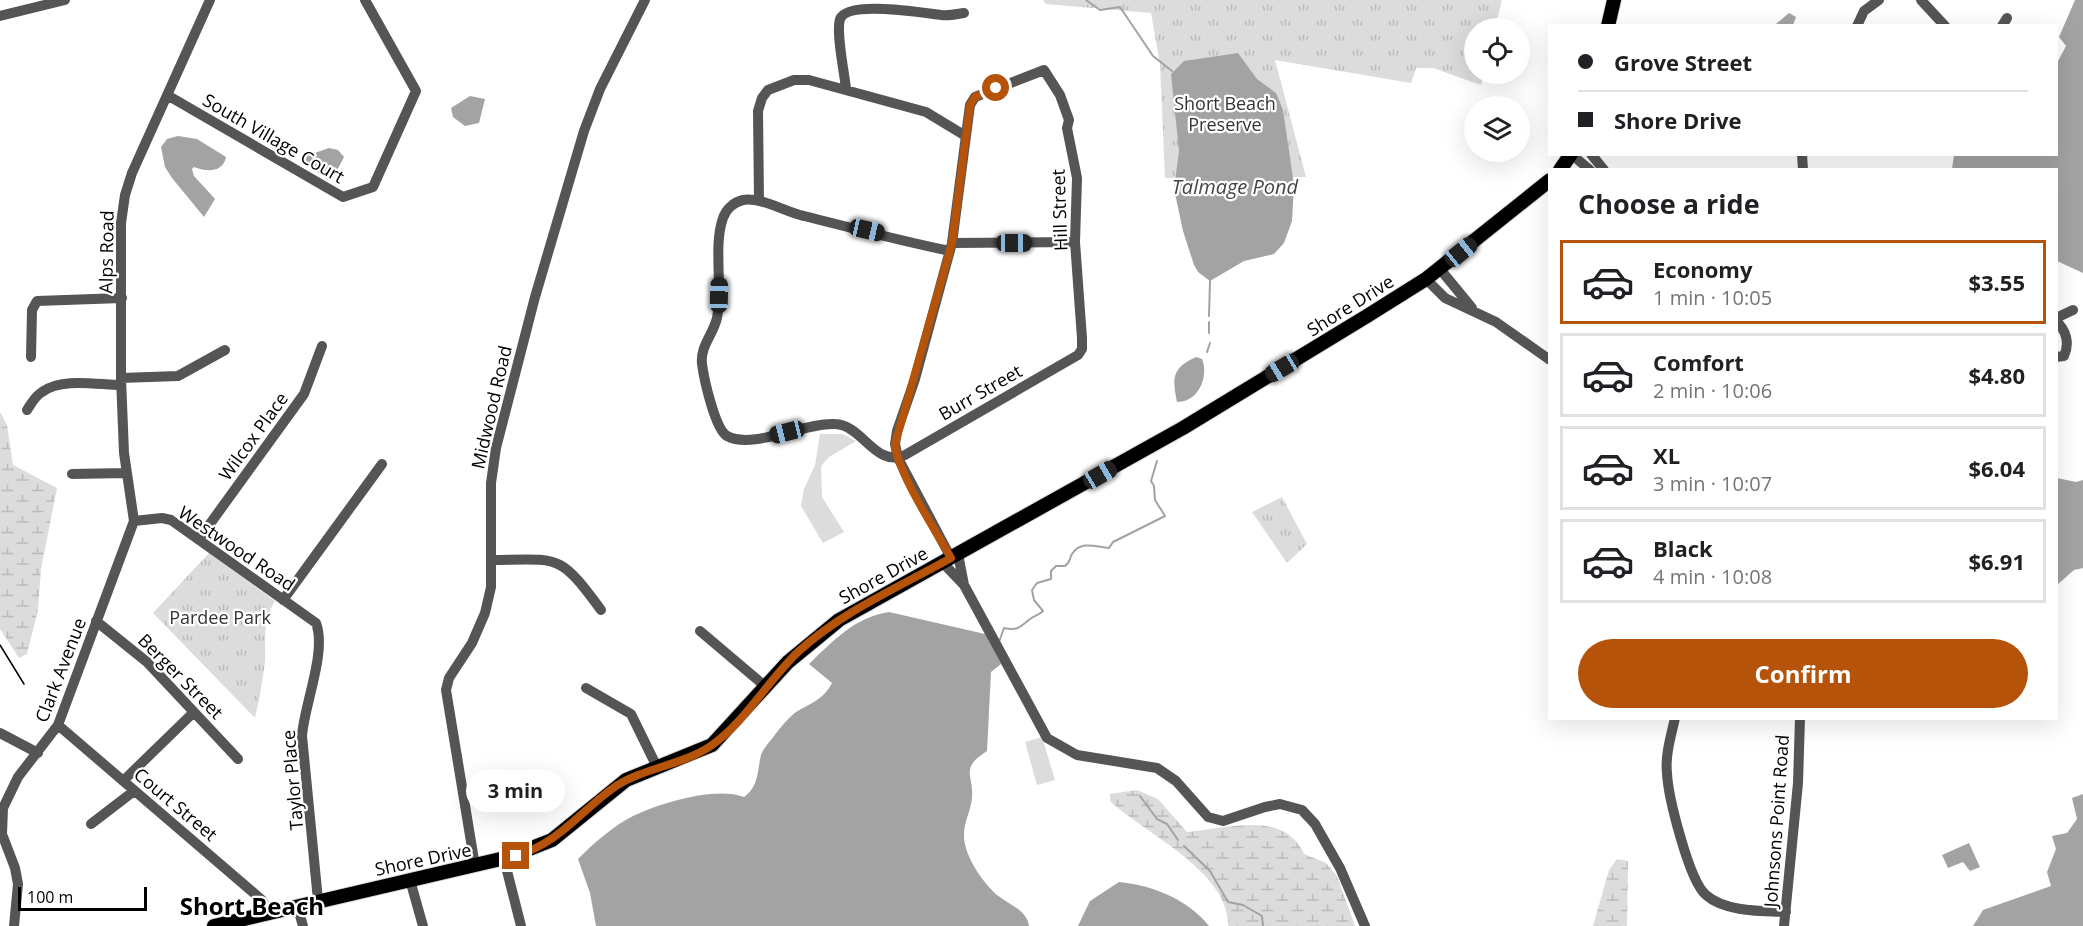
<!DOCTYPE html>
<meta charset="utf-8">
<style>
:root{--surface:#fff;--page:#f2f2f2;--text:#202124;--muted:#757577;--line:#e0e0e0;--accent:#b45309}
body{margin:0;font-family:"Open Sans",sans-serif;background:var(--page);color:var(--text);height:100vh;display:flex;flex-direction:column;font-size:22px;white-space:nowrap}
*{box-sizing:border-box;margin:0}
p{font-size:20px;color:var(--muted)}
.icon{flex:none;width:33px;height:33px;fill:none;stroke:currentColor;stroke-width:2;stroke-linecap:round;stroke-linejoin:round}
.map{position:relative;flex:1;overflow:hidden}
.side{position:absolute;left:1548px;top:168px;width:510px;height:552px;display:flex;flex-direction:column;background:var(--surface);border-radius:0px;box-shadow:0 6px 24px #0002}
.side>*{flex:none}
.top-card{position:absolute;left:1548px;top:24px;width:510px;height:132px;border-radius:0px;box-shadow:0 6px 24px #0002;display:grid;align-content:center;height:132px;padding:0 30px;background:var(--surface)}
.buttons{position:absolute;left:1464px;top:18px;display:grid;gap:12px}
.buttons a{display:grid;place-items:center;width:66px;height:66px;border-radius:50%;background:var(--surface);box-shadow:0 6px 24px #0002;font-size:30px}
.scale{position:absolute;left:18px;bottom:15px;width:129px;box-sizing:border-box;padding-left:6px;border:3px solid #000;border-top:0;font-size:16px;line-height:21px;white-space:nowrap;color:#000;-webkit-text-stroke:4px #fff;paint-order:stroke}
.end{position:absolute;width:27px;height:27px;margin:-14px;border:8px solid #b45309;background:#fff;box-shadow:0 0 0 3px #fff}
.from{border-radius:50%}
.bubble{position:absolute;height:42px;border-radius:21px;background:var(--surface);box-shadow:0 6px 24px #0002;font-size:20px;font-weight:700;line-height:42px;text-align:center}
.car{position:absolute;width:18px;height:36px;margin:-18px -9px;border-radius:8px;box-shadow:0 0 4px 2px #0007;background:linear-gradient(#222 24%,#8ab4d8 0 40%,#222 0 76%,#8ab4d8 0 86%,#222 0)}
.top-card b{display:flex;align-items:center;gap:21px;height:57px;font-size:22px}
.top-card b+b{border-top:2px solid var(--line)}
.top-card i{width:15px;height:15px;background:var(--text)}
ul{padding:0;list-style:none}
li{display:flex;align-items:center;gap:18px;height:84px;margin:0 12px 9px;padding:0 18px;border:3px solid var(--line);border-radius:0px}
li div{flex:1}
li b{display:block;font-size:22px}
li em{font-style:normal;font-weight:700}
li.current{border-color:var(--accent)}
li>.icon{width:54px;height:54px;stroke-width:1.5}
h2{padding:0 30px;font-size:27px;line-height:72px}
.primary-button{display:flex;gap:12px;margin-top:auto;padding:12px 30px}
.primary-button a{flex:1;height:69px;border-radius:36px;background:var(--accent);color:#fff;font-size:24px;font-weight:700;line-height:69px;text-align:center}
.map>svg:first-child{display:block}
</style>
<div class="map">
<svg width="2083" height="926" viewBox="0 0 2083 926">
<defs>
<pattern id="wetland-marsh" width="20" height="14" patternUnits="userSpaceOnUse" patternTransform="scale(1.5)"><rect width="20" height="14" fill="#dcdcdc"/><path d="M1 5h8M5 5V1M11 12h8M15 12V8" fill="none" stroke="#bbb"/></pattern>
<pattern id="park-tufts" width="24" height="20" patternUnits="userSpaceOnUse" patternTransform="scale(1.5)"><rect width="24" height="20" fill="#dcdcdc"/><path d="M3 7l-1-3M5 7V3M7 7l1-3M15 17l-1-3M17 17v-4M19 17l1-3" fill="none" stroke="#bbb"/></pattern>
</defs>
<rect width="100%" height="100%" fill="#fff"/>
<path fill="#dcdcdc" d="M820,434H842L856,441L829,457L821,466L822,497L844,532L823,543L801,506L804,489L815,465Z
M1042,737L1055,780L1037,785L1025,742Z"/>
<path fill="url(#wetland-marsh)" d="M0,412L7,425L13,465L57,488L41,569L38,610L27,654L19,658L0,629Z
M1137,790L1158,799L1187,832C1225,829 1284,809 1304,854L1326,863L1337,876L1355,926H1228C1230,872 1144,833 1110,801V794Z
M1617,859L1628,861L1627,926H1593L1609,870Z"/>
<path fill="url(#park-tufts)" d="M1043,0H1502L1495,28H1474V74H1484L1481,85L1433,68H1416L1411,83L1275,60L1306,177L1165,178L1160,64L1151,13L1046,4Z
M1282,497L1307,544L1287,563L1252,512Z
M209,553L275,601C262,621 266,639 265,661C263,680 259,699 255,718L153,613Z"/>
<path fill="#a3a3a3" d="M2075,0H2083V273L2057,261L2056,170L1952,169L1954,155L2056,154L2057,63L2066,46L2059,37Z
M1789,13L1796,17L1793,25H1741L1776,24Z
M1238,53L1257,79L1276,93L1283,110L1294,185L1292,221L1284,243L1274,254L1244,261L1210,281L1198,272L1194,265L1183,231L1174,189L1179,151L1171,74L1184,61Z
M470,96L485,99L479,123L465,126L453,117L451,108Z
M178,136L197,139L226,157C223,173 206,172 194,167L192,169L194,176L215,199L204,217L172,178L165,167L161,147L167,139Z
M329,148L338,150L344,157L335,174L328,180L302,161L306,156Z
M1196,357L1202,359C1209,376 1199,402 1177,402C1172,378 1172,368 1196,357Z
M2057,478L2076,482L2083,480V568L2074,570L2057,585Z
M889,612L985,634L1001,664L991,672L987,751C959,769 974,774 972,798C971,810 964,822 964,834C963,854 982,882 997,895C1008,904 1027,910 1029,926H596L590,893L578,859C594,843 612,827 633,816C660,803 716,786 744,797C759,786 757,772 761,755C762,751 770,741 774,736C779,729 789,717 796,712C811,703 823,700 832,683L809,664C833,641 855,617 889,612Z
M2083,794V926H1973L1983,910L2051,886L2047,872L2056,849L2052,836L2067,833L2077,819L2072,798Z
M1969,843L1980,867L1970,871L1963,862L1948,868L1942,855Z
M1119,882C1151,885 1188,899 1209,926H1078L1090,901Z"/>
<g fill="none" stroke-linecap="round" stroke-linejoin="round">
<path stroke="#a3a3a3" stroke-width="2" d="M1086,0L1100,10L1120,7L1153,56L1172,71
M1209,316L1210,281
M1209,322V333
M1207,352L1210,343
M999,642L1004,628C1018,631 1020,627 1030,619C1034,616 1039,615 1043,611L1034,600L1032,590L1037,583L1051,579V571L1056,566H1065C1071,562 1069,559 1072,554C1081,540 1096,547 1109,548L1113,542L1165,516L1155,500L1154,486L1151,481L1157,461
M1140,796L1157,819L1167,824L1178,840
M1184,846L1210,871L1228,902L1243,905L1262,916L1263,926"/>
<g stroke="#dbdbdb" stroke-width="16">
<path id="major" d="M1608,26L1614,0
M1560,170L1571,154
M214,926L509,857L552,840L626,780L712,745L788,662L839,620L1183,428L1367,316L1426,279L1550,180"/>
</g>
<path stroke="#555" stroke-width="10" d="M1921,0L1945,26
M0,16L65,0
M1857,26L1864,11L1879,0
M2002,26L2007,18
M846,88C844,71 836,33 840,19C848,0 923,13 941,15C949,16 957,14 964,13
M167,95L343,197L373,187L416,91L365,0
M1571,154L1590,170
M1591,154L1604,170
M1802,154L1803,170
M759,201L758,111L762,98L768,90L794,80H809L926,112L964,135
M952,243L1075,242
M950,251C901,241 852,228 804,216C785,212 762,197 743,200C734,202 726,209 723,218C713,246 723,287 717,318C713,335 700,346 702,364C704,379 715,429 727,436C753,450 805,422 835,424C863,425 875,468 905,455L1078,355L1082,349V338L1075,242L1077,178L1067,128L1069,120L1060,95L1044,70L975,97L970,105L952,243L915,379L897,431L895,444L898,458L951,558
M1440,269L1472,308
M1426,279L1445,298L1496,322L1550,360
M2056,318L2073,310
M2056,321C2066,330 2070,343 2064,356L2056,357
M31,357L32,310L37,301L122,298
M121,378L178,376L225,350
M27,410C31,404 35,396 42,392C61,377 99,385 121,385
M72,474L126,473
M134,521L162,518L171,520L316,623C327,652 304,705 302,736L318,900
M199,539L304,394L322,346
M958,554L964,585
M492,560C560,559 559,553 601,610
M943,563L964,585L1047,738L1077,755L1157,768L1176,781L1208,817L1223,821L1265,807L1280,804L1302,810L1315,824L1340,868L1365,926
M283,600L382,464
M96,621L147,662L238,759
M700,631L766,687
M586,688L631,714L657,767
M1675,718C1671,736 1665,755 1667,773C1668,796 1689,881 1706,895C1725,912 1762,911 1786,912
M58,725L262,900L268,912
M0,733L38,753
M123,781L194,712
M91,824L134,791
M504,859L521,926
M475,866L446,690L449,678L472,643L485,613L491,587V483L496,448L535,297L584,131L600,89L645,0
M410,880L423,926
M297,905L303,926
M14,926L18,884L15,868L2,834L3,808L18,777L58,725L134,521L124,453L121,378V223L125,195L132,173L210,0
M1784,926L1798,783L1800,718"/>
<use href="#major" stroke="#000" stroke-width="14"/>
<path stroke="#000" stroke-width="1.5" d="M0,645L24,684"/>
</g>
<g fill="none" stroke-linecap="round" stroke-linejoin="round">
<path stroke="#b45309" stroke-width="8" d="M516,856C561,842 580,811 616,786C646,767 684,765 712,745C745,722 769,679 799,651C843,611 899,587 951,558C936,531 897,472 895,444L952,243L970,105L975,97L996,88"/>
</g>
<g text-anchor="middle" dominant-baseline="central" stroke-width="4.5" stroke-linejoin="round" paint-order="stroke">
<g font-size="18" fill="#333" stroke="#fff">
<text x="1225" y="103">Short Beach<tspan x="1225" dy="21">Preserve</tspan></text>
<text x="220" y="617">Pardee Park</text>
</g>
<g font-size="18" fill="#000" stroke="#fff">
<text transform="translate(274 138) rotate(30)">South Village Court</text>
<text transform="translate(1059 210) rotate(-92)">Hill Street</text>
<text transform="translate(106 252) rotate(-89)">Alps Road</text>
<text transform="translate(1350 305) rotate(-32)">Shore Drive</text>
<text transform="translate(980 392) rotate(-30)">Burr Street</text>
<text transform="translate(491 407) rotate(-77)">Midwood Road</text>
<text transform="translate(253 436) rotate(-54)">Wilcox Place</text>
<text transform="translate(237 548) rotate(34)">Westwood Road</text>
<text transform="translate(883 575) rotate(-29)">Shore Drive</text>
<text transform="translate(60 670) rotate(-69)">Clark Avenue</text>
<text transform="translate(181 676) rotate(45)">Berger Street</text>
<text transform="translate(292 780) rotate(-95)">Taylor Place</text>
<text transform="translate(176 804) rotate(40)">Court Street</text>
<text transform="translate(1776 821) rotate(-86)">Johnsons Point Road</text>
<text transform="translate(423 859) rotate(-12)">Shore Drive</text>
</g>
<g font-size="20" font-style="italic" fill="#444" stroke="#fff">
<text x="1235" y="186">Talmage Pond</text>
</g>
<g font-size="24" font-weight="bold" fill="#000" stroke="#fff">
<text x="252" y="905">Short Beach</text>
</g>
</g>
</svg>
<div class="buttons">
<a><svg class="icon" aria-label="locate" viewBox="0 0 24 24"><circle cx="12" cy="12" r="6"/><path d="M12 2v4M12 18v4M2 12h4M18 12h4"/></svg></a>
<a><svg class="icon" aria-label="layers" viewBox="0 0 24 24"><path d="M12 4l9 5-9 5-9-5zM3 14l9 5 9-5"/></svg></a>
</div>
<div class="scale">100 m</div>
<i class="end from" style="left:996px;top:88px"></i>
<i class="end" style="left:516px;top:856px"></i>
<div class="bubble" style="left:466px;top:770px;width:99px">3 min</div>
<i class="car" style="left:867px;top:230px;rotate:103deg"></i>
<i class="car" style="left:1014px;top:243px;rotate:90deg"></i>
<i class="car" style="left:1461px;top:252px;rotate:51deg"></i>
<i class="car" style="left:719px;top:295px;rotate:1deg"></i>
<i class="car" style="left:1282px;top:368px;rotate:239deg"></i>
<i class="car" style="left:787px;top:432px;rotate:256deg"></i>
<i class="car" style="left:1100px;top:475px;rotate:60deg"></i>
<div class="top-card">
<b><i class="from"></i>Grove Street</b>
<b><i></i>Shore Drive</b>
</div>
<section class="side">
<h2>Choose a ride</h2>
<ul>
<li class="current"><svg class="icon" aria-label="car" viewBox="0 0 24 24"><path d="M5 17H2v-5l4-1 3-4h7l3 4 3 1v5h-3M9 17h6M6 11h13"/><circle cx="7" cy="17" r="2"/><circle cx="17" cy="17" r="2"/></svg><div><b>Economy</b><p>1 min · 10:05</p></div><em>$3.55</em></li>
<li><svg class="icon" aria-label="car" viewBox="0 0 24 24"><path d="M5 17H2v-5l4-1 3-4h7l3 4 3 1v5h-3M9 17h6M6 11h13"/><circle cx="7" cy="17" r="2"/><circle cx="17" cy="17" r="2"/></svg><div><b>Comfort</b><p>2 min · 10:06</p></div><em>$4.80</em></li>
<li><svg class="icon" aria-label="car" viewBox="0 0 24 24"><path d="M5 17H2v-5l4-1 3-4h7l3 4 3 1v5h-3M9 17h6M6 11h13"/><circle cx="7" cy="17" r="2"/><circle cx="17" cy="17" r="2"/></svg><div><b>XL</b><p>3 min · 10:07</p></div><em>$6.04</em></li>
<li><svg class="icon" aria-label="car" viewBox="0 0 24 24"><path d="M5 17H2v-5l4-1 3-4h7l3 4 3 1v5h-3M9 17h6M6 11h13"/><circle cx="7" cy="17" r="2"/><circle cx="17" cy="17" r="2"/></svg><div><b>Black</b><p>4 min · 10:08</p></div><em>$6.91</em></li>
</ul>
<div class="primary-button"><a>Confirm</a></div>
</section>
</div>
